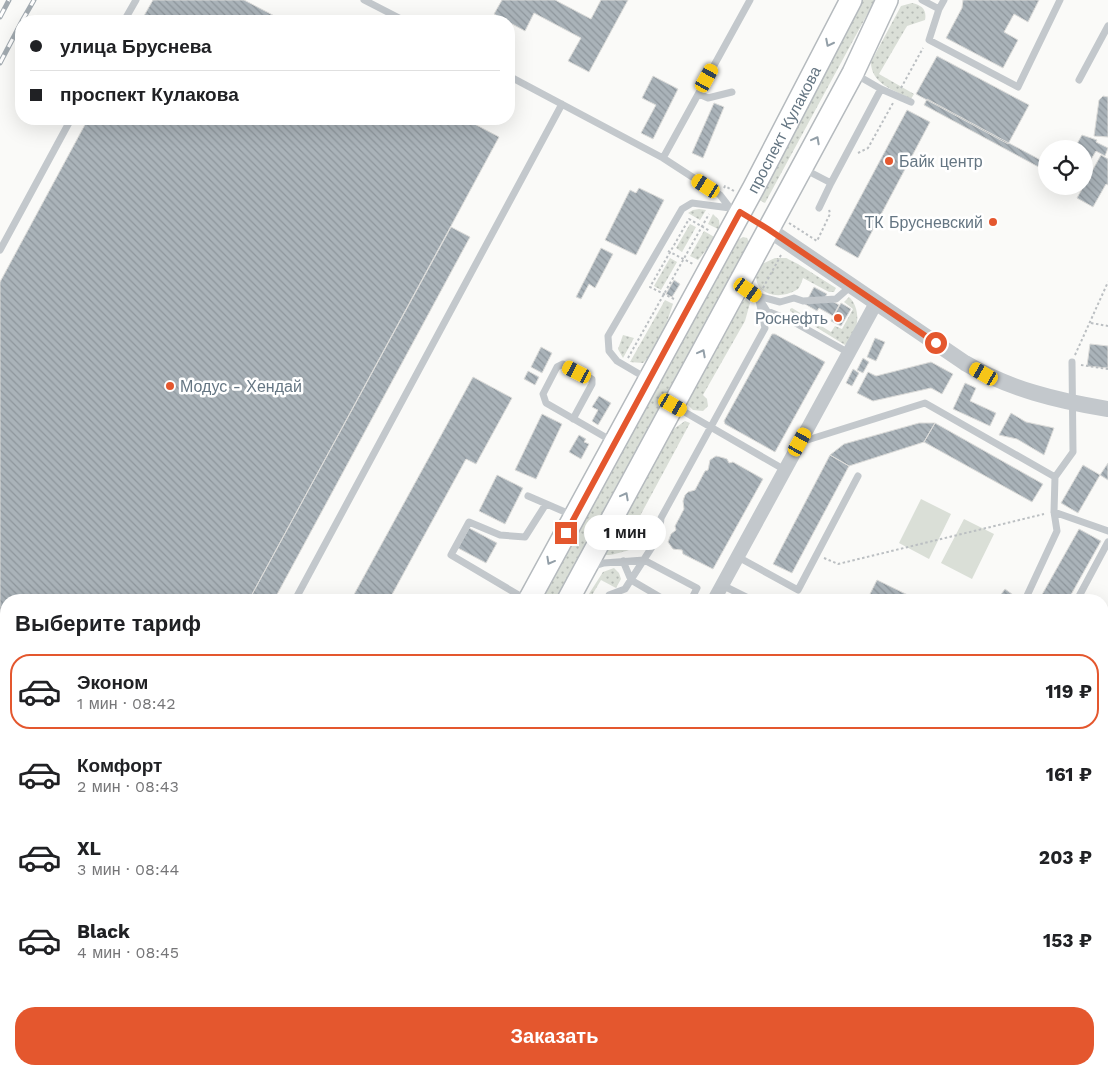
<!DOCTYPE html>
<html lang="ru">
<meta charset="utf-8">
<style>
:root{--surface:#fff;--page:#f2f2f2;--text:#202124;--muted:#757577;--line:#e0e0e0;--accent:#e4572e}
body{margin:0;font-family:"Work Sans",sans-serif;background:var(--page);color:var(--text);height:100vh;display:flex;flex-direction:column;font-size:19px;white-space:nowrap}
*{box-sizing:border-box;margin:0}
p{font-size:16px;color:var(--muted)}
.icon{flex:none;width:28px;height:28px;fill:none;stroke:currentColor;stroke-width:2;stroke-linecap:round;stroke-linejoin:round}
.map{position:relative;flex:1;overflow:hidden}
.details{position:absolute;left:0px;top:594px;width:1109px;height:481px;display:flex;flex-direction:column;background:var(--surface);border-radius:20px 20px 0 0;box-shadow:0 5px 20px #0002}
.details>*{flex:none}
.top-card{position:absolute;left:15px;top:15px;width:500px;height:110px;border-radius:20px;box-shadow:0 5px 20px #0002;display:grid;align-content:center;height:110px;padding:0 15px;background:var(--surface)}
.controls{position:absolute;left:1038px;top:140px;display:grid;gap:10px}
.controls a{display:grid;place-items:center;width:55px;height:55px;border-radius:50%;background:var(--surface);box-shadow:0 5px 20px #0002;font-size:25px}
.end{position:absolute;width:22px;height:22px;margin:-11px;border:6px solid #e4572e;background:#fff;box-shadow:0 0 0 2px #fff}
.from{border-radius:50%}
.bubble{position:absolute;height:35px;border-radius:18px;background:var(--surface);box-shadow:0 5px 20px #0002;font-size:16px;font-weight:700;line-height:35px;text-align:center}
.car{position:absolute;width:15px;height:30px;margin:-15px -8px;border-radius:6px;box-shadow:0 0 4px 1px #0007;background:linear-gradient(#f5c518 24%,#345 0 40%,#f5c518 0 76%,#345 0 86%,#f5c518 0)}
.top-card b{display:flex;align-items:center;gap:18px;height:48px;font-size:19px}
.top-card b+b{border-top:1px solid var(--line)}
.top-card i{width:12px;height:12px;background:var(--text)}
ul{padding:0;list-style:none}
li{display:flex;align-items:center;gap:15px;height:75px;margin:0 10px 8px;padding:0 5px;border:2px solid transparent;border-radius:20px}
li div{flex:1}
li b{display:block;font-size:19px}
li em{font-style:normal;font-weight:700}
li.current{border-color:var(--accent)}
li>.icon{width:45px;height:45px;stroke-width:1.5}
h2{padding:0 15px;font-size:22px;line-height:60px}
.cta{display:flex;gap:10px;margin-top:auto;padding:10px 15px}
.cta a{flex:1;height:58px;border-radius:20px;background:var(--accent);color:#fff;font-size:20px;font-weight:700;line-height:58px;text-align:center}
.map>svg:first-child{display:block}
</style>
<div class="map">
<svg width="1108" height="1074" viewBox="0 0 1108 1074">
<defs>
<pattern id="grass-dots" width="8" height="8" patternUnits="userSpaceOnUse" patternTransform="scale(1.25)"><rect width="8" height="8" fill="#dadfd7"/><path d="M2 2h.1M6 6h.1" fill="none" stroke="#b4b9b4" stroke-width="1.8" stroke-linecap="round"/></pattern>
<pattern id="park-tufts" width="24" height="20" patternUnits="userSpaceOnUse" patternTransform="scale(1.25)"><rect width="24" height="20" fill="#dadfd7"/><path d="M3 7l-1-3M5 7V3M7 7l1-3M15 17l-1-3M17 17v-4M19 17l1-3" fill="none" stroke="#b4b9b4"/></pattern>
<pattern id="building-back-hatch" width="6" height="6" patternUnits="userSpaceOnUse" patternTransform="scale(1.25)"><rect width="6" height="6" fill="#aab3b9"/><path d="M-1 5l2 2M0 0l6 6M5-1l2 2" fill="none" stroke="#8e969c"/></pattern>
</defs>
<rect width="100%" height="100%" fill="#fafaf8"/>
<path fill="url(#grass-dots)" d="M859,0H875L765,203L752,196Z
M912,3C922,5 927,10 925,20L907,26L879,74L914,94L911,99C894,90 871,84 871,62L901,6Z
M699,209L706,210L700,220L688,213L693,210Z
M713,214L719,220L720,230L708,224Z
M690,224L696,227L682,252L676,248Z
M704,231L716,238L698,260L690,256Z
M743,237L747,238L750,244L558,600H540L736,241Z
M670,258L677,262L661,290L654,286Z
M775,258H786L798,264L836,288L834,292H829L803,278C802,281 800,287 798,289C795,291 790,293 787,294C767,299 750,287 758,266Z
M849,297C862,309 859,334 845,345L790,311V309L792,308L831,332L835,326L842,329L853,309L844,302Z
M746,299L750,303L745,321L703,395L707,399L708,406L703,411L693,410L687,404V401L739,304Z
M665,300L673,304C666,324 659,349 643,363L630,362Z
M623,335L634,338L623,358L618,349Z
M685,421L690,423L633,529L644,534L649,529L653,534C652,538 653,538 650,541C644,546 613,556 606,555L605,552L668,433Z
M614,568L619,573L621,579L616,588L601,580L589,600H585L603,572Z"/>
<path fill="url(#park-tufts)" d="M737,1069H815L821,1072L819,1074H736L734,1073Z
M956,1069H1036L1047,1074H965Z"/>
<path fill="#dadfd7" d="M921,499L951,514L929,559L899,543Z
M964,519L994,534L972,579L941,563Z"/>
<path fill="url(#building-back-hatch)" stroke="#dcdcda" d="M153,0H244L284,21H141Z
M502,0H555L591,19L601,0H628L589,72L568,61L581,38L534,13L525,31L494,14Z
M963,0H1039L1028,22L1014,14L1004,32L1018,40L1003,68L946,38L962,8Z
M937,56L1029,105L1008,144L916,94Z
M653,76L678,89L653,139L641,133L656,105L642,98Z
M1103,96L1108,97V137L1094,136L1099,100Z
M927,99L1046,163V171L924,105Z
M714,103L724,107L703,158L692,153Z
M907,110L930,122L858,258L835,245Z
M88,119H465L499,137L249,600H6V994L0,991V282Z
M1082,135L1097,140L1096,142L1108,148L1105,156L1096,151L1090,161L1084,158V149H1074Z
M1101,155L1108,159V185L1106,184L1093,207L1077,198Z
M639,188L664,200L636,255L605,240L630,190L636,193Z
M451,227L470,237L274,600H249Z
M601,248L613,254L595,288L589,284L581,299L576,297Z
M674,280L680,284L672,297L666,294Z
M814,287L827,294L825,297L839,305L833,316L819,308L817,311L805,304Z
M841,303L851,309L841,326L831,321Z
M772,334H775L825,362L775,452L725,424L724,421Z
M875,338L885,342L876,361L867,357Z
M1090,344L1108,346V368L1087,366Z
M541,347L552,353L542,373L531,367Z
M863,358L869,362L863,373L857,370Z
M931,362L953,374L942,394L931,388L873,401L857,393L868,372L876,376Z
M853,369L859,373L852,386L846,383Z
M528,371L539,377L535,385L524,379Z
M473,377L512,398L476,464L466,459L389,600H351Z
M965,383L976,388L970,401L996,413L990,426L953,409Z
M599,396L611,403L598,425L592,421L598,410L592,407Z
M1011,413L1026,422L1054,428L1044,455L1017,439L999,435Z
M542,414L562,424L536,479L515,470Z
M919,423H935L924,442L849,466L830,455L844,444Z
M935,423L1043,484L1032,502L924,442Z
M579,435L586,439L584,442L589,444L581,459L569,452Z
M830,455L849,466L792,573L773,564Z
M716,456L724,458L727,459L729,463L733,462L763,479L713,569L683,554L682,550L673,549L668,542L671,534L676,530L675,526L684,509L683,501L685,495L688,492L695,490L705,471L708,470L710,460Z
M1108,463V480L1100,475Z
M1083,465L1100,475L1078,513L1061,503Z
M497,475L523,488L505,524L479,511Z
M469,528L497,543L486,563L458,548Z
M1079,529L1101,541L1068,600H1039Z
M877,580L918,600H867Z
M1005,589L1016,597L1014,600H1004L999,597Z
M1104,698L1108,701V725L1102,722Z
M1108,734V751L1102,748Z
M1102,841L1108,844L1102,855Z
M1102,948L1108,951V959L1102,969Z
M0,991L6,994V1035L0,1031Z
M95,1069H140L137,1074H97L99,1071Z
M374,1069H392L402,1074H371Z
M401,1069H424L429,1071L427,1074H411Z
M488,1069H512L509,1074H487L486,1073Z
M654,1069H678L675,1074H651Z
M862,1069H890L887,1074H871Z"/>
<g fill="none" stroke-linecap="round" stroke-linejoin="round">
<g stroke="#b3babf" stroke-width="21">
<path id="secondary" d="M1051,1069L1063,1074"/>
</g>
<g stroke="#b5babe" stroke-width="24">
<g id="primary">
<path id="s1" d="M529,600L754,187L851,0"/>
<path d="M568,600L853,73L887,0"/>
<path d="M273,1074L276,1069"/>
<path d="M313,1074L316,1069"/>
</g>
</g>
<path stroke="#bbbfc2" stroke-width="2" stroke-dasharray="2.5 2.5" stroke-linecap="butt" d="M901,88L923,48
M858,153L868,148L893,103
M724,188L725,186L734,191
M789,223L817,241L830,214L829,209
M668,251L693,264
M763,288L781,255
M674,299L650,287L689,219L710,231
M1091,323L1108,326
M1075,355L1108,282
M628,358L709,214
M1081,365L1108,369
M824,558L838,564L1044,514
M1102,1006L1108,996
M1091,1069L1104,1074
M962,1074L966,1069"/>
<path stroke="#c3c8cc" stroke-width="7" d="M364,0L405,21
M922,0L939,9
M944,0L939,9L929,40L1018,87L1060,0
M124,21L136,0
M855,74L881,89L911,102
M509,76L663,158L720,195L730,208
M1079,80L1108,26
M699,94L708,98L732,92
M663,158L750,0
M804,169L831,183L881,89
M819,208L831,183
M0,250L71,119
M742,285L758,296L780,302L794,298L803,301L836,299L851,286
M762,303L767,311L792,321L849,353
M646,378L617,361L609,351L608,336L682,209L692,203L730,208L737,211
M676,407L785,470
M573,419L592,384V379L563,364L557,367L543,394L546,403L612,441
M801,442L925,403L1055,477
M528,496L572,515
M1054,512L1108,531
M738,557L798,590L858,476
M623,561L631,580L665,600
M591,567L604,563L644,560L697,588L691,600
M722,585L752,600
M295,600L562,104
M527,600L451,555L469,522L500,535L525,537L546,504
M607,600L609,595L625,589L659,536L661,518L765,328L758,296
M1025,600L1057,531L1054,512L1055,477L1073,452L1072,362
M1077,600L1108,542
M1102,630L1108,619
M1102,662L1108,665
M1102,686L1108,689
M256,1069L266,1074
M939,1069L949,1074
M153,1074L156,1069
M532,1074L535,1069
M691,1074L694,1069
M923,1074L926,1069"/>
<path stroke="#c3c8cc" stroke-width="14" d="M714,600L876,303
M457,1074L460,1069"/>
<path stroke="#c3c8cc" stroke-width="16" d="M768,229L965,363C1009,389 1058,401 1108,409"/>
<use href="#secondary" stroke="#fff" stroke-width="19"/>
<use href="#primary" stroke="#fff" stroke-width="21"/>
<g stroke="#a2aab0" stroke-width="5">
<path id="rail" d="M0,17L9,0
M22,21L34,0
M0,63L21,23"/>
</g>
<use href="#rail" stroke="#fff" stroke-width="3" stroke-dasharray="9" stroke-linecap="butt"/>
</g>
<defs><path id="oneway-chevron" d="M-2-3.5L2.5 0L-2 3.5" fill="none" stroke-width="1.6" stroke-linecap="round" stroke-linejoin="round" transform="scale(1.25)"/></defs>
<g stroke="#939fa8">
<use href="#oneway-chevron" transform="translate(829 43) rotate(117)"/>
<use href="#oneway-chevron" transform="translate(816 140) rotate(-62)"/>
<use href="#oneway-chevron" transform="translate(702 353) rotate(-62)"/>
<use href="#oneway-chevron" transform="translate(625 496) rotate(-62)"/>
<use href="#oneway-chevron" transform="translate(550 561) rotate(119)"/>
</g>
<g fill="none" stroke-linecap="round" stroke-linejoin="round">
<path stroke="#e4572e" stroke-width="6" d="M566,533L740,212L768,229L936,343"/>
</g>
<g fill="#e4572e" stroke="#fff" stroke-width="2">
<circle cx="889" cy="161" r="5"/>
<circle cx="993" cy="222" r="5"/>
<circle cx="838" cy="318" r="5"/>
<circle cx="170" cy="386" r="5"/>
</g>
<g text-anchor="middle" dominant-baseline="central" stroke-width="5" stroke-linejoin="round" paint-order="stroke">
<g font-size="16" fill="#657683" stroke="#fff">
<text stroke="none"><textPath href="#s1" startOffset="535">проспект Кулакова</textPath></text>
</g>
<g font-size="16" fill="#657683" stroke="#fff" text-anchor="start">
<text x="899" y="161">Байк центр</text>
<text x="983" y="222" text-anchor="end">ТК Брусневский</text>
<text x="828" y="318" text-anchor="end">Роснефть</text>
<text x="180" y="386">Модус - Хендай</text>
</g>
</g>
</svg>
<div class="controls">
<a><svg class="icon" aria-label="locate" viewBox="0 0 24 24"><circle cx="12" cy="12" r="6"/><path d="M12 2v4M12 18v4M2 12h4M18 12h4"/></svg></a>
</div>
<i class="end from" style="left:936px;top:343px"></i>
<i class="end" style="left:566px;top:533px"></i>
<div class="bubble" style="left:584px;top:515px;width:82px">1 мин</div>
<i class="car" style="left:707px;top:78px;rotate:29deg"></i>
<i class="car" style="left:706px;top:186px;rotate:303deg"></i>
<i class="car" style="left:748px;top:290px;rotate:125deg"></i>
<i class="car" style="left:577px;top:372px;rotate:297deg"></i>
<i class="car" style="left:984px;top:374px;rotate:300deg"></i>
<i class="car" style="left:673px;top:405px;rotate:120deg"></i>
<i class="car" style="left:800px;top:442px;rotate:29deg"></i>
<div class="top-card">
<b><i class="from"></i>улица Бруснева</b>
<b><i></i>проспект Кулакова</b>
</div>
<section class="details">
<h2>Выберите тариф</h2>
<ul>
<li class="current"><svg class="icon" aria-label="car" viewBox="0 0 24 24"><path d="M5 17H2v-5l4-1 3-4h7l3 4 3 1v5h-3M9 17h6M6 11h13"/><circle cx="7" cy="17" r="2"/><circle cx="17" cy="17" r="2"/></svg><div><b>Эконом</b><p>1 мин · 08:42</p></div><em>119 ₽</em></li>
<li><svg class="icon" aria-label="car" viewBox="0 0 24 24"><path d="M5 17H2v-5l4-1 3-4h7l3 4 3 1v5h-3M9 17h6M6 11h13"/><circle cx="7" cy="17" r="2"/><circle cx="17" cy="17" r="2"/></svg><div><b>Комфорт</b><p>2 мин · 08:43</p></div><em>161 ₽</em></li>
<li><svg class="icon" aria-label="car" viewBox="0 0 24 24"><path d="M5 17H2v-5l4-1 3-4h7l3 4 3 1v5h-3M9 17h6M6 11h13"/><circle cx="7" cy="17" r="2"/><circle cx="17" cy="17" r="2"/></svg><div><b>XL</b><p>3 мин · 08:44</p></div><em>203 ₽</em></li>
<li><svg class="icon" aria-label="car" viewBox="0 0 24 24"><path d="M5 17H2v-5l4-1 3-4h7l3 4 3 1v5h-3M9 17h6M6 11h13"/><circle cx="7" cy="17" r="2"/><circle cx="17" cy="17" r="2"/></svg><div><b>Black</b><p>4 мин · 08:45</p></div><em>153 ₽</em></li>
</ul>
<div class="cta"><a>Заказать</a></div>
</section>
</div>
